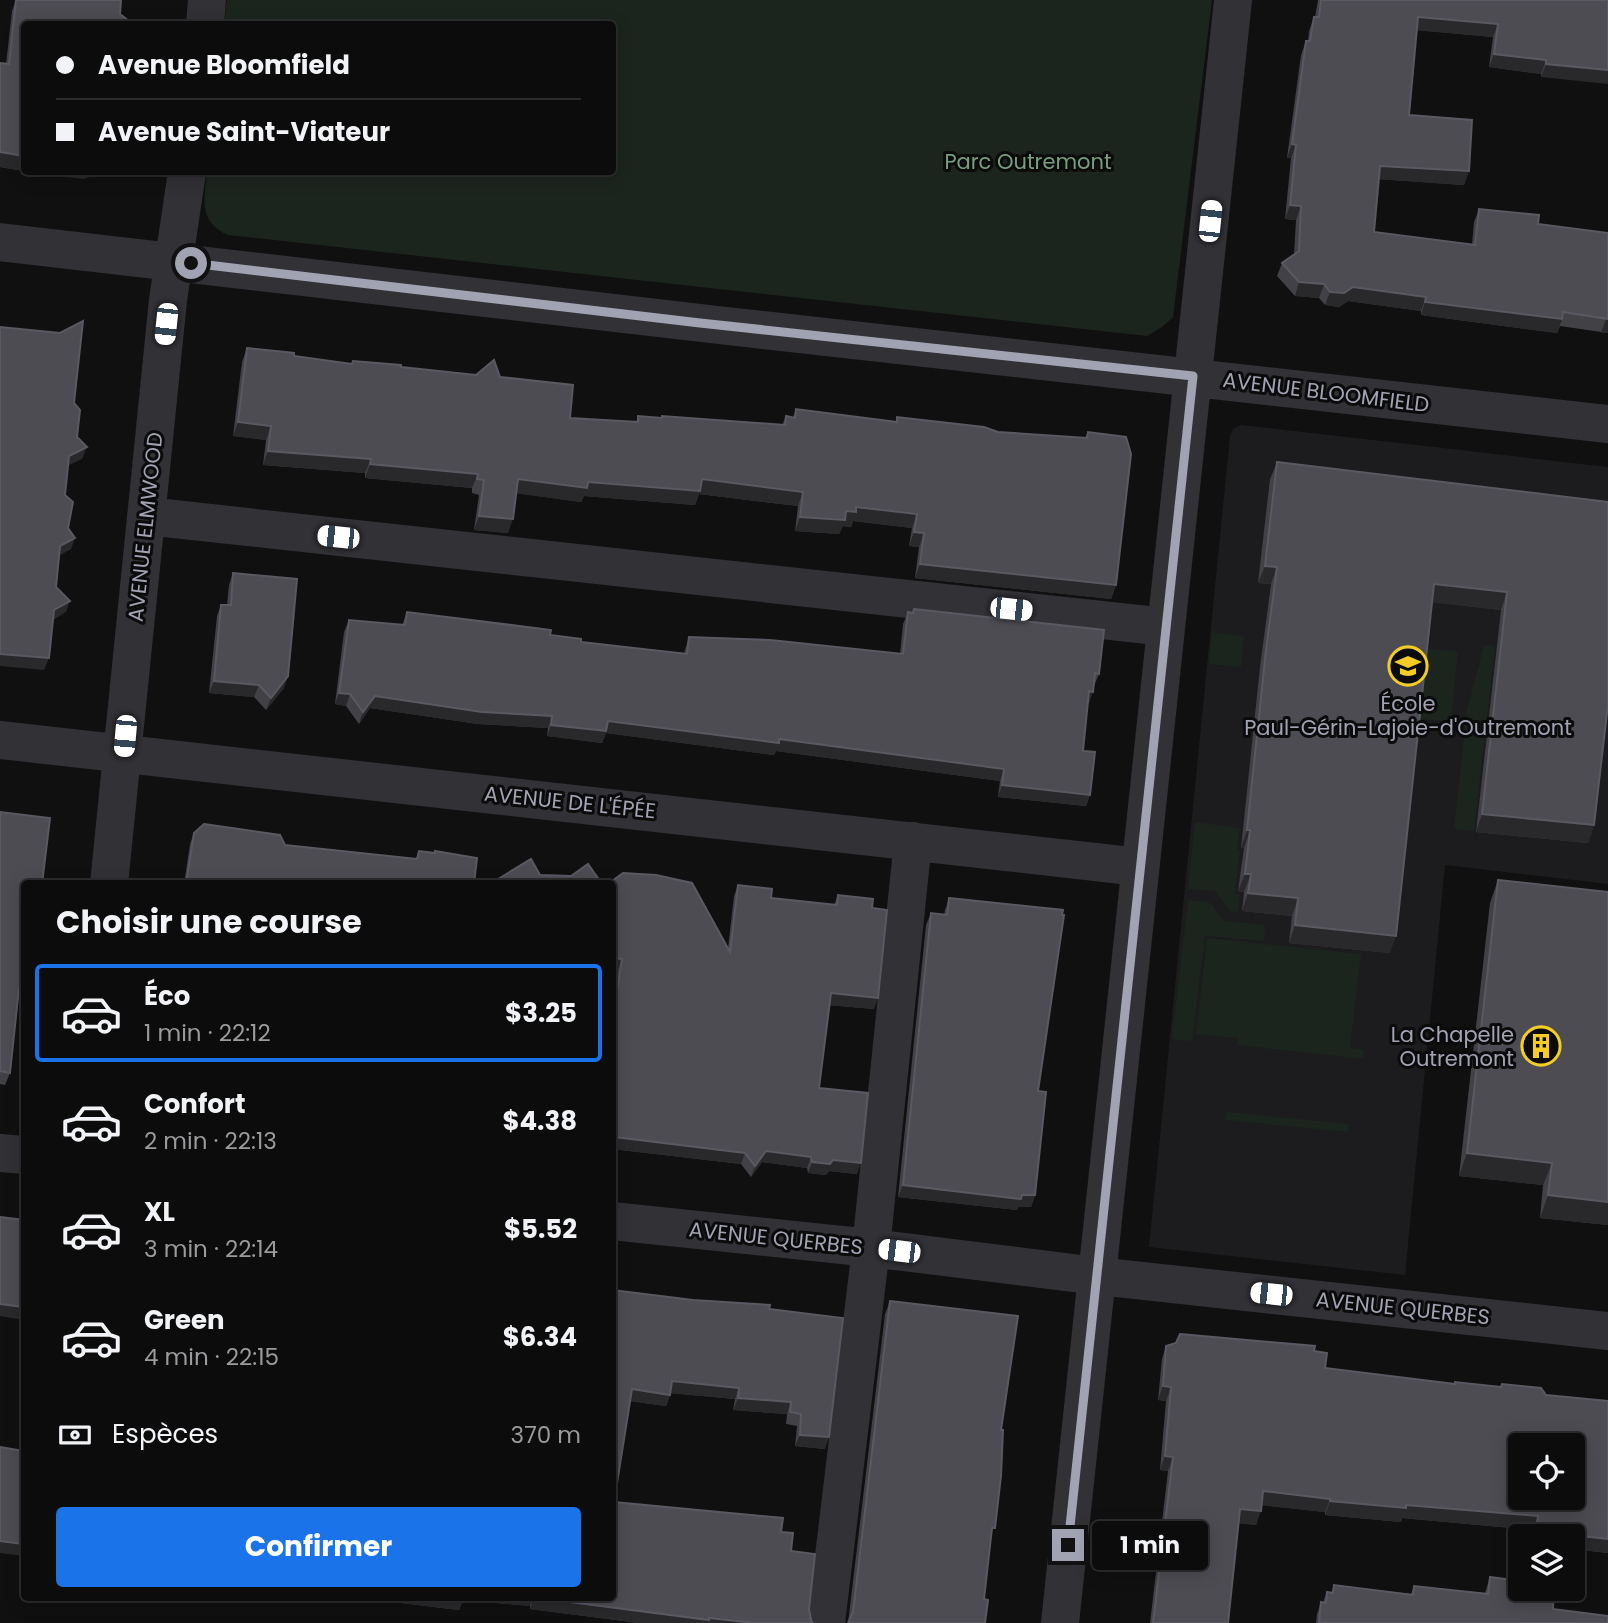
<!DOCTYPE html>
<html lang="fr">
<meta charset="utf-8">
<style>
:root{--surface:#0c0c0d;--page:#151516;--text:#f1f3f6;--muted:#9a9b9d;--line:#2c2c2e;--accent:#1a73e8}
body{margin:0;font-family:Poppins,sans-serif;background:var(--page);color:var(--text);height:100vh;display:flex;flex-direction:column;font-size:26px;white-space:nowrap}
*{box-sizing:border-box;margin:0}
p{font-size:23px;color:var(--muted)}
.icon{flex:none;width:38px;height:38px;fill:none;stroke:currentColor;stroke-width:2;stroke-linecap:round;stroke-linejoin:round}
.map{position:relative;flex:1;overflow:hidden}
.sheet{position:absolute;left:21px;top:880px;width:595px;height:721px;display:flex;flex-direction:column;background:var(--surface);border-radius:7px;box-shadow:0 4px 18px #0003,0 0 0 2px var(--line)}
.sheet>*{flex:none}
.hud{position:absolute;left:21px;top:21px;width:595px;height:154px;border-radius:7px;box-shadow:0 4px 18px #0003,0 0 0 2px var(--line);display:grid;align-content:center;height:154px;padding:0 35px;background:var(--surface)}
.fabs{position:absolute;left:1508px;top:1433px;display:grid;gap:14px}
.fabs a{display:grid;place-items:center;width:77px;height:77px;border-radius:7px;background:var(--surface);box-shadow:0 4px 18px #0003,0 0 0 2px var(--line);font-size:35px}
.end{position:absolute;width:32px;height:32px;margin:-16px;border:9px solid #a1a3b2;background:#111;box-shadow:0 0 0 4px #111}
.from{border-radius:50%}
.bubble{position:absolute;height:49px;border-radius:7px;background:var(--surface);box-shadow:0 4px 18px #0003,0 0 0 2px var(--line);font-size:23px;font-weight:700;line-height:49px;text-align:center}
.car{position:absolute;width:21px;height:42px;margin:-21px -10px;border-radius:9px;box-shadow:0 0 5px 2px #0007;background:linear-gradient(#fff 24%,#345 0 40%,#fff 0 76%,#345 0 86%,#fff 0)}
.hud b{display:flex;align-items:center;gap:24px;height:66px;font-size:26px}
.hud b+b{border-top:2px solid var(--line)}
.hud i{width:18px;height:18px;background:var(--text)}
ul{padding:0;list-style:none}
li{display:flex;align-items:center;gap:21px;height:98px;margin:0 14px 10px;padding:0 21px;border:4px solid transparent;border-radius:7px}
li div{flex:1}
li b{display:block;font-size:26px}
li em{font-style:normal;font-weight:700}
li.on{border-color:var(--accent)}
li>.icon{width:63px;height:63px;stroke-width:1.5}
h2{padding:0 35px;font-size:32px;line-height:84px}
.pay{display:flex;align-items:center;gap:18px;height:77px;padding:0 35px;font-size:26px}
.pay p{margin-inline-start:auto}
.button{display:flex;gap:14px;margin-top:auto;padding:14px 35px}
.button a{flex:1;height:80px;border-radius:7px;background:var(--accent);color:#fff;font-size:28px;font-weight:700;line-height:80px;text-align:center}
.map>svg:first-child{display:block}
</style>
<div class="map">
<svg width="1608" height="1623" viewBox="0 0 1608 1623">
<rect width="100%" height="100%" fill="#101011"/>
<path fill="#1c1c1e" d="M1241,425L1608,467V884L1445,865L1405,1275L1149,1247L1230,436L1233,429Z"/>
<path fill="#1c241e" d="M227,0H1212L1173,317L1162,327L1147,336L228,235C198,222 204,198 207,172H612V24H224Z
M1212,632L1244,636L1241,667L1209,664Z
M1484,645L1495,646L1474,831L1454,829L1467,710Z
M1423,649L1458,651L1451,722L1416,718Z
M1195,822L1240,828L1237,850L1240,851L1235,894L1240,895L1238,912L1230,911L1215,891L1188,889Z
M1188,900L1209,902L1224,921L1265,925L1264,941L1205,936L1192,1041L1172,1039Z
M1207,938L1361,954L1350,1048L1364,1050L1363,1059L1237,1045L1238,1038L1196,1034Z
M1227,1112L1349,1124L1348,1132L1225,1120Z"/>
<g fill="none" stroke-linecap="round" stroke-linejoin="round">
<path stroke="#313136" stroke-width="38" d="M205,24L207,0
M0,242L727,326L1608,424
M146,516L1166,627
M0,740L1140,867
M109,884L168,300L187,172
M0,1153L24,1155
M612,1221L871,1248L1097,1276L1608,1331
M826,1623L871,1248L913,841
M1060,1623L1233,0"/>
</g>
<path fill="#414146" d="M16,0H121L24,24V171L0,167V63L6,64L12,11Z
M1318,0H1608L1541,77V74L1489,67L1493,37L1417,30L1409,115L1469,171L1464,185L1379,179L1374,232L1472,244L1474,222L1479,209L1538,224L1608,233V333L1560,326L1557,333L1421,315V311L1348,301L1339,307L1325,305L1319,298L1295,296L1277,276L1282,263L1294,254L1296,220L1285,219L1291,158H1287L1301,55L1306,41H1308L1309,31L1314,17H1315Z
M247,348L294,356L352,364L401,367L500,377L570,418L636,422L638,416L782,425L786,416L793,417L796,409L896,422L897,417L998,432L1085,438L1088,432L1116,585L1111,599L915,578L919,547L909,546L912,528L853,521L851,527L843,526L839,534L795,531L798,506L699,494L695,505L584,496L581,502L516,493L508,533L474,530L479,495L472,493V488L365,478V473L263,465L266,440L233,436L242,362Z
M1277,462L1608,502L1594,825L1588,843L1476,832L1501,610L1432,602L1390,953L1289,943L1292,916L1242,911L1244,892L1238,891L1244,848H1241L1260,667L1271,584L1258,583L1270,479Z
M233,573L284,688L266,710L254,697L209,693L217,616L221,605H227L229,585Z
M914,609L1099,674L1094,686H1093L1089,703H1088L1083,751L1090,795L1086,806L998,797L1000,781L776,751L774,755L606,733L602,743L547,736L548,728L478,724L370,708L359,724L346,706L335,704L344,632L349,620L402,625L407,612L550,635L581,642L684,653L689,637L900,654L903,624L908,612L912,613Z
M0,812L24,884V996L18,999L10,1073L5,1085L0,1084Z
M194,833L285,845L416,859L419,851L474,884H184L190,844Z
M1498,880L1608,1225L1540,1218L1543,1185L1459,1176L1490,903Z
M612,884L728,948L734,896L738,885L771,898L834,905L838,895L872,908L874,1009L829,1005L819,1088L857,1174L829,1171L826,1175L808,1173L807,1168L762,1162L751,1177L741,1164L612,1149V1009L618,970Z
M949,898L1038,1091L1035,1195L1031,1207H1018L1017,1210L898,1197L926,925L931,913L944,915L945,910Z
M612,1290L769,1309L825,1449L795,1446L797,1426L786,1424L787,1414L733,1410L735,1399L671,1393L666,1406L630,1401L614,1502L781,1532L791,1551L809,1609L811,1620L813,1623H639L530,1609V1606L463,1600L459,1610L359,1598H612Z
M890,1301L1001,1430L991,1538L984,1599L848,1623L885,1314Z
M1166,1346L1314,1351L1325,1368L1454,1384L1500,1387L1502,1384L1546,1395L1608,1401V1553L1573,1549V1536H1532L1533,1530L1402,1518L1401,1522L1325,1515V1512L1262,1505L1256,1525L1239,1523L1228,1623H1150L1168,1471L1160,1470L1166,1401L1158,1400L1162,1359Z
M1490,1577L1553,1609L1608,1623H1316L1317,1614L1321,1602H1323L1327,1592L1331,1593L1334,1585L1411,1594L1414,1586L1485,1593Z"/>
<path fill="#29292c" d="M1418,17L1498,24L1493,37L1413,30Z
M1494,54L1546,60L1541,74L1489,67Z
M1546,64L1608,70V84L1541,77Z
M1292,144L1296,145L1291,158H1287Z
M0,152L24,156V171L0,167Z
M1380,166L1469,171L1464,185L1375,179Z
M31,172H98L97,175L83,179Z
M1290,205L1301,206L1296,220L1285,219Z
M1299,282L1324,284L1319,298L1295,296Z
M1353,287L1426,297L1421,311L1348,301L1339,307L1325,305L1330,292Z
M1425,302L1562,319L1557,333L1421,315Z
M1606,319H1608V333H1601Z
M238,422L271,426L266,440L233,436Z
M87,447L82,459L65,467L69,456Z
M268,451L371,459L365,473L263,465Z
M370,464L478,474L472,488L365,478Z
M518,479L588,482L702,479L803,492L798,506L699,494L695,505L584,496L581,502L513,493Z
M856,507L917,514L912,528L853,521L851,527L843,526L839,534L795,531L800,517L846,511Z
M479,516L513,519L508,533L474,530Z
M914,532L924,533L919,547L909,546Z
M75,538L71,549L55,558L60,546Z
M920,564L1116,585L1111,599L915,578Z
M1265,566L1277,567L1271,584L1258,583Z
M1434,584L1507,592L1501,610L1428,602Z
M70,601L66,612L50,622L54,610Z
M0,654L49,658L44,670L0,666Z
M288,676L284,688L266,710L271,698Z
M214,681L259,685L254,697L209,693Z
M1089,691L1093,692L1089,703H1085Z
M339,693L350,694L346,706L335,704Z
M375,696L552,716L548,728L478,724L370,708L359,724L363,712Z
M608,721L779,739L1004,769L1000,781L776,751L774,755L606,733L602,743L547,736L551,725Z
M1002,785L1090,795L1086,806L998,797Z
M1482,814L1594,825L1588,843L1476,832Z
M1247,830H1250L1244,848H1241Z
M1245,874H1251L1244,892L1238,891Z
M1248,893L1298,898L1292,916L1242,911Z
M1295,925L1396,936L1390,953L1289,943Z
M612,958L622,959L618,970H612Z
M24,986V996L15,1000L19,988Z
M831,993L878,998L874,1009L827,1005Z
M615,1137L745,1153L741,1164L612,1149V1144Z
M766,1151L811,1157L807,1168L762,1162L751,1177L755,1166Z
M1467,1153L1552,1163L1543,1185L1459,1176Z
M833,1160L861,1163L857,1174L829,1171L826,1175L808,1173L812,1162Z
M903,1185L1021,1199L1017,1210L898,1197Z
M1022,1195H1035L1031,1207H1018Z
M1548,1195L1608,1202V1225L1540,1218Z
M0,1304L24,1307V1320L0,1316Z
M672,1381L739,1388L735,1399L668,1393Z
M1163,1386L1171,1387L1166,1401L1158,1400Z
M632,1389L670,1395L666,1406L628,1401Z
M738,1398L791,1402L787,1414L733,1410Z
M800,1435L829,1437L825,1449L795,1446Z
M1165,1456L1173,1457L1168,1471L1160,1470Z
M1263,1491L1330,1499L1325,1512L1258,1505Z
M1330,1501L1406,1505L1538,1516L1533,1530L1402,1518L1401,1522L1325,1515Z
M1240,1509L1261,1511L1256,1525L1235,1523Z
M1536,1531L1608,1539V1553L1573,1549V1536H1534Z
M0,1541L24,1544V1556L0,1553Z
M359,1598H533L530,1606L463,1600L459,1610Z
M534,1598H539L755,1623H639L530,1609Z"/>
<path fill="#4c4c52" stroke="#595a61" stroke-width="2" fill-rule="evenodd" d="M16,0H121L120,14L129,21L128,24H24V156L0,152V63L9,64Z
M1321,0H1608V70L1546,64V60L1494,54L1498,24L1418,17L1409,115L1472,120L1469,171L1380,166L1374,232L1475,245L1479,209L1539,215L1538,224L1608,233V319L1563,312L1562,319L1425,302L1426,297L1353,287L1344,293L1330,292L1324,284L1299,282L1282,263L1299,251L1301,206L1290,205L1296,145L1292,144L1306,41H1310L1314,17H1319Z
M83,321L74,403L80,410L77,437L87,447L69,456L65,495L73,502L68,528L75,538L60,546L56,587L70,601L54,610L49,658L0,654V327L60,333Z
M247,348L294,353V356L352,364L353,361L401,365V367L476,375L494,360L500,377L573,385L570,418L638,422V416L662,418V416L785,425L786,416L795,418L796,409L897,422V417L984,427L998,432L1087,438L1088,432L1126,437L1131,454L1116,585L920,564L924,533L914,532L917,514L856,507V512L846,511L845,520L800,517L803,492L702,479L700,491L588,482L587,488L518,479L513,519L479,516L484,480L477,479L478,474L370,464L371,459L268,451L271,426L238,422Z
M1277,462L1608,502V704L1594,825L1482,814L1507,592L1434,584L1396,936L1295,925L1298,898L1248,893L1251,874H1245L1250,830H1247L1266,650L1277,567L1265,566Z
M233,573L297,579L288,676L271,698L259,685L214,681L221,605H231Z
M914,609L1104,630L1099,674L1095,673L1093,692L1089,691L1083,751L1095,752L1090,795L1002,785L1004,769L779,739V743L608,721L606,731L551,725L552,716L482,712L375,696L363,712L350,694L339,693L349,620L405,625L407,612L551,630L550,635L581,639V642L687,654L689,637L770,640L903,654L908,612L913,613Z
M0,812L50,818L42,884H24V986L19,988L10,1073L0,1071Z
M204,824L280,835L285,845L417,859L419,851L435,853V851L477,858L474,884H186L194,833Z
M531,859L540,875L571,876L588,864L602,884H490Z
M623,873L656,875L692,883L730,952L738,885L772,889L771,898L837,905L838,895L873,899L872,908L887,910L878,998L831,993L819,1088L868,1093L861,1163L833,1160L830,1164L812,1162L811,1157L766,1151L755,1166L745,1153L615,1137V1132H612V1025L622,959L612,958V884H608Z
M1498,880L1608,892V1202L1548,1195L1552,1163L1467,1153Z
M949,898L1063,910L1062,915H1064L1038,1091L1046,1092L1035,1195H1022L1021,1199L903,1185L931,913L947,915Z
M0,1217L24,1220V1307L0,1304Z
M612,1290L693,1300L770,1305L769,1309L843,1318L829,1437L800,1435L801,1414L790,1412L791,1402L738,1398L739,1388L672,1381L670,1395L632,1389L614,1502L783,1518L781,1532L793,1533L791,1551L815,1554L809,1609L811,1620L813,1623H755L709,1618V1620L539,1598H612Z
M890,1301L1018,1316L1001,1430H1003L1001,1476L995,1528H992L984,1599L988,1600L985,1623H848L853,1612Z
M1180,1334L1315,1346L1314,1351L1327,1353L1325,1368L1455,1384V1382L1501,1387L1502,1384L1541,1388L1546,1395L1608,1401V1539L1536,1531L1538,1516L1406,1505V1508L1330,1501V1499L1263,1491L1261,1511L1240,1509L1228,1623H1153L1173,1457L1165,1456L1171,1387L1163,1386L1166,1346L1176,1343ZM1521,1446H1573V1498H1521Z
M0,1447L24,1451V1544L0,1541Z
M1490,1577L1521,1581V1589H1554L1553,1609L1608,1616V1623H1319L1321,1602L1326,1603L1327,1592L1333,1593L1334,1585L1413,1595L1414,1586L1488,1594Z"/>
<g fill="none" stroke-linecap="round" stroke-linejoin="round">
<path stroke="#a1a3b2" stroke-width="9" d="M191,263L700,323L1193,376L1068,1545"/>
</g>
<defs>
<g id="school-ring" transform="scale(2.0125)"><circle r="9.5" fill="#0b0b0c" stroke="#f3cd26" stroke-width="1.5"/><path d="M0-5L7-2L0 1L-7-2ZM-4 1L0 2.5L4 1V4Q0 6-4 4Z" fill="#f3cd26"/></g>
<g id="building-ring" transform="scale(2.0125)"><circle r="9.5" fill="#0b0b0c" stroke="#f3cd26" stroke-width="1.5"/><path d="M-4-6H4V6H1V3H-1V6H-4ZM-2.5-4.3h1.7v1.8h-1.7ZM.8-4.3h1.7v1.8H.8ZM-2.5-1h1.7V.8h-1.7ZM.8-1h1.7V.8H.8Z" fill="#f3cd26"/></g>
</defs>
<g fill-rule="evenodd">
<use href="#school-ring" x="1408" y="666"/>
<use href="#building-ring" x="1541" y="1046"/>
</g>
<g text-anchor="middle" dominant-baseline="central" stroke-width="6" stroke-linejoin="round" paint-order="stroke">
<g font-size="21" fill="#779e7f" stroke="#0b0b0c">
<text x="1028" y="161">Parc Outremont</text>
</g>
<g font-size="21" fill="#a1a3b2" stroke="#0b0b0c">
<text transform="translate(1326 392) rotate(7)">AVENUE BLOOMFIELD</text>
<text transform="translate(145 527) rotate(-84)">AVENUE ELMWOOD</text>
<text transform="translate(570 802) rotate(6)">AVENUE DE L'ÉPÉE</text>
<text transform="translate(776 1238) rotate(6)">AVENUE QUERBES</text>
<text transform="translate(1403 1308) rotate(6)">AVENUE QUERBES</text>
</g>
<g font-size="21" fill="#a1a3b2" stroke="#0b0b0c">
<text x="1408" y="703">École<tspan x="1408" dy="24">Paul-Gérin-Lajoie-d'Outremont</tspan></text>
<text x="1514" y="1034" text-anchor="end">La Chapelle<tspan x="1514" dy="24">Outremont</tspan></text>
</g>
</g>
</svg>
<div class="fabs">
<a><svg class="icon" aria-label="locate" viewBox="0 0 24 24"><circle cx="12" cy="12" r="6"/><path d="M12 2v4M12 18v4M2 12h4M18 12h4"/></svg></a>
<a><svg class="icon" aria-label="layers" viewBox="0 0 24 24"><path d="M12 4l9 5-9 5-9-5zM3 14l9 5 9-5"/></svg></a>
</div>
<i class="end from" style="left:191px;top:263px"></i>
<i class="end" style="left:1068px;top:1545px"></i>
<div class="bubble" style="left:1092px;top:1521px;width:116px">1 min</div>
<i class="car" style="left:1210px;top:221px;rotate:6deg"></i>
<i class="car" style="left:166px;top:324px;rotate:186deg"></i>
<i class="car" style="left:338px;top:537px;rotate:276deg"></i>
<i class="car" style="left:1011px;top:609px;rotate:96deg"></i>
<i class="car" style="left:125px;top:736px;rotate:185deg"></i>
<i class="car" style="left:899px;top:1251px;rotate:277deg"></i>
<i class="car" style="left:1271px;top:1294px;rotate:276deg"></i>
<div class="hud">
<b><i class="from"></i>Avenue Bloomfield</b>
<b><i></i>Avenue Saint-Viateur</b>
</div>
<section class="sheet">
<h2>Choisir une course</h2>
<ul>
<li class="on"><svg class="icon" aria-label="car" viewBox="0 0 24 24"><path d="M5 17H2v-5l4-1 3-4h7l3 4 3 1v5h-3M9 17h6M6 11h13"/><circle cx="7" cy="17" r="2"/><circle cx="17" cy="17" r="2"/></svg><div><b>Éco</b><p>1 min · 22:12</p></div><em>$3.25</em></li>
<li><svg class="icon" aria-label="car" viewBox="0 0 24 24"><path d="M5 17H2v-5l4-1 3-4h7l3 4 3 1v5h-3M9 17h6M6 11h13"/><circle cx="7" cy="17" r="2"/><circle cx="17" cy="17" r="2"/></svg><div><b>Confort</b><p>2 min · 22:13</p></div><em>$4.38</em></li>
<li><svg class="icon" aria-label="car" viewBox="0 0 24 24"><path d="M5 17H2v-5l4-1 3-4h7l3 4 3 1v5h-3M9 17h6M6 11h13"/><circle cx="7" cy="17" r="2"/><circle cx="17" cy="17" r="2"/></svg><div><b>XL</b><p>3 min · 22:14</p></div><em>$5.52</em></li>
<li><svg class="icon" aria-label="car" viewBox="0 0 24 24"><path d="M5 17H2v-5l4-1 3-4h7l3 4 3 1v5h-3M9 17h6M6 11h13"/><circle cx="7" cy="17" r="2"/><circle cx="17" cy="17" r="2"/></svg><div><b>Green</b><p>4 min · 22:15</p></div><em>$6.34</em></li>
</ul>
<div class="pay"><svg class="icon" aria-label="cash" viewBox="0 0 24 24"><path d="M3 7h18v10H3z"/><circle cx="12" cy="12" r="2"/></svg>Espèces<p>370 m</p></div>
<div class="button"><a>Confirmer</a></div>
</section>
</div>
